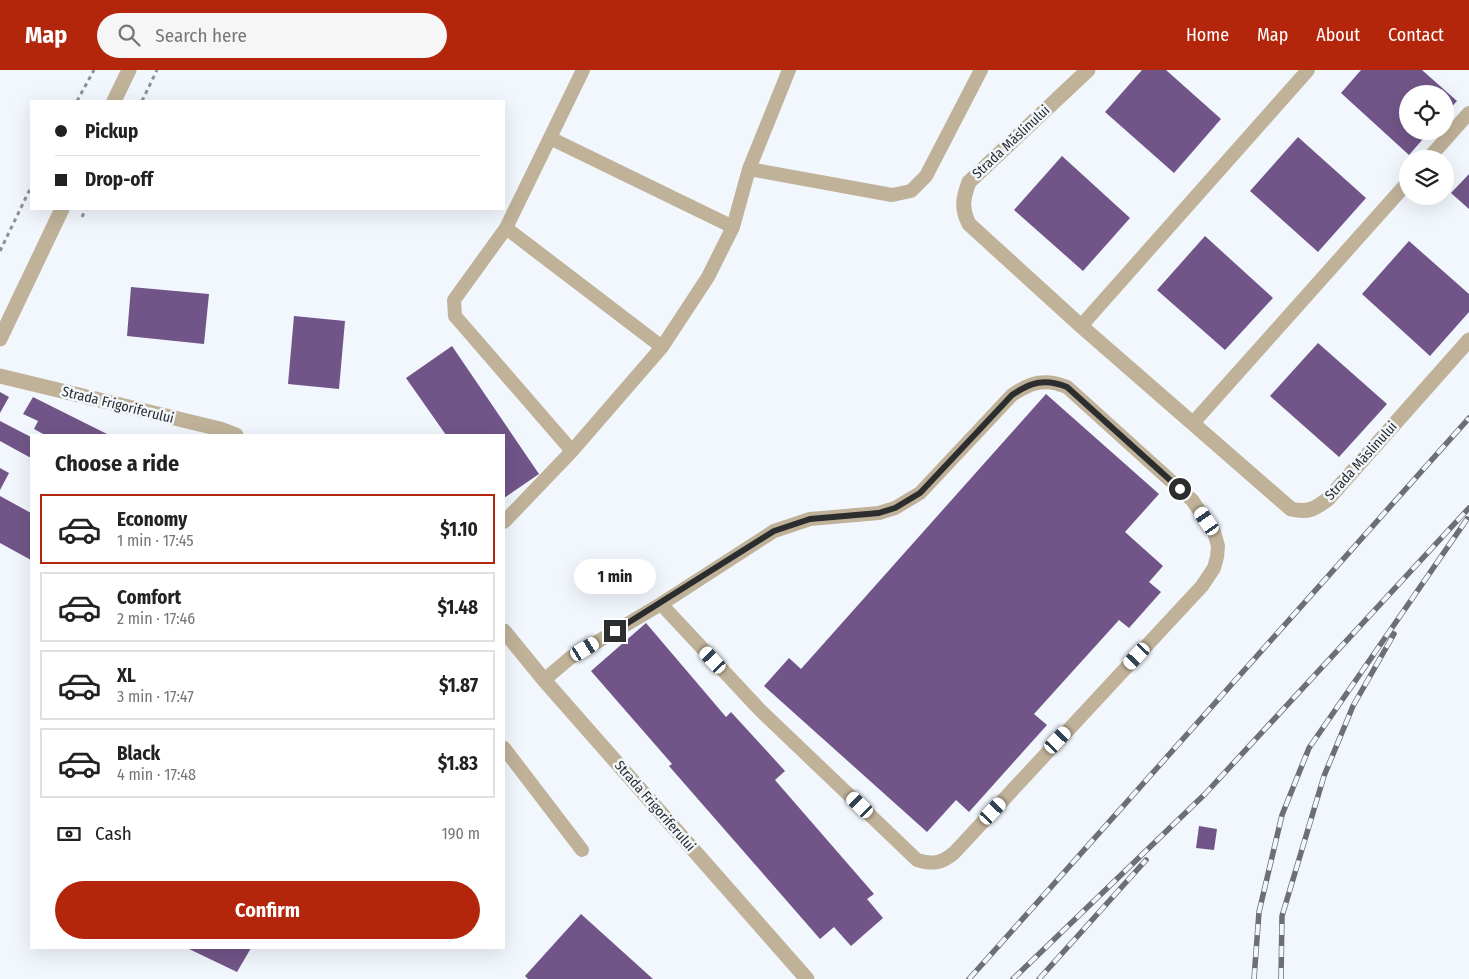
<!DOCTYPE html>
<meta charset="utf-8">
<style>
:root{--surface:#fff;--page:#f6f6f6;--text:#222;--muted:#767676;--line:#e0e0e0;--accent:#b3260c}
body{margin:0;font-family:"Fira Sans Condensed",sans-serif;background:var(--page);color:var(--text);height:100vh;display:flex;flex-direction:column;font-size:19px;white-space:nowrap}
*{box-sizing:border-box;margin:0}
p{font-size:16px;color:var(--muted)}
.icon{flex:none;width:28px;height:28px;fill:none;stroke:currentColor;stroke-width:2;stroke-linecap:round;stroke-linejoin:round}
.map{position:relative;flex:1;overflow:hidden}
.side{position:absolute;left:30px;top:364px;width:475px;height:515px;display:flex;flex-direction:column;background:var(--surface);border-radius:0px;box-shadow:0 5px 20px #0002}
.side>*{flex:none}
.hud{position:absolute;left:30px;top:30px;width:475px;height:110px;border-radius:0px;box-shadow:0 5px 20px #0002;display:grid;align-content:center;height:110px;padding:0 25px;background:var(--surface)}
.buttons{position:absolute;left:1399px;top:15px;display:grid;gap:10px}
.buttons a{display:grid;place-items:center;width:55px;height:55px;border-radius:50%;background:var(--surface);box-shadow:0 5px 20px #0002;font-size:25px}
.end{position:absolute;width:22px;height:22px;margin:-11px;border:6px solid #2b2d2f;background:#fff;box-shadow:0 0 0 2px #fff}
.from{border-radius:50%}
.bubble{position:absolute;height:35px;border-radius:18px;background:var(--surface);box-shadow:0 5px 20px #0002;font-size:16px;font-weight:700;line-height:35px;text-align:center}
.car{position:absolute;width:15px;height:30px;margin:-15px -8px;border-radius:6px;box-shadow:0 0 4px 1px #0007;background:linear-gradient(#fff 24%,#345 0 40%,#fff 0 76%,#345 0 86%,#fff 0)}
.hud b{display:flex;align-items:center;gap:18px;height:48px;font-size:19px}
.hud b+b{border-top:1px solid var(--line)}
.hud i{width:12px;height:12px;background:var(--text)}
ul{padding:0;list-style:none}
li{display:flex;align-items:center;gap:15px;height:70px;margin:0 10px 8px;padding:0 15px;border:2px solid var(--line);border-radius:0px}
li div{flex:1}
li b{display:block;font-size:19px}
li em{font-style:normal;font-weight:700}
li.current{border-color:var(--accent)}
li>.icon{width:45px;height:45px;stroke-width:1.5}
h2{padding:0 25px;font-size:22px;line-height:60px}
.pay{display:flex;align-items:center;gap:12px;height:55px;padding:0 25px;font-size:19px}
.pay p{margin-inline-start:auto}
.primary-button{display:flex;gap:10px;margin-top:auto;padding:10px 25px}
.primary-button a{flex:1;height:58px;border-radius:30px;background:var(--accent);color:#fff;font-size:20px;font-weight:700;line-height:58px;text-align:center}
header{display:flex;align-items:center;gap:30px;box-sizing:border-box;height:70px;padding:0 25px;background:var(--accent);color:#fff}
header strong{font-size:24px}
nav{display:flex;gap:28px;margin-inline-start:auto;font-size:18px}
.search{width:350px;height:45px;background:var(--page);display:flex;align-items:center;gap:12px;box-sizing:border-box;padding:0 18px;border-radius:28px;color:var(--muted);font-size:19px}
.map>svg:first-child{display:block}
</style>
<header>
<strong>Map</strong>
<div class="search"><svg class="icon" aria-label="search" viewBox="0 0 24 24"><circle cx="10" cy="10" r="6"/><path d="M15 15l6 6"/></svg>Search here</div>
<nav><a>Home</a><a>Map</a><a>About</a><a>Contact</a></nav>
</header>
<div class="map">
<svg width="1469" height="909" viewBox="0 0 1469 909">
<rect width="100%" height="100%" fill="#f2f7fd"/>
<path fill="#715588" d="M1142,0H1166L1221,49L1174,103L1105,42Z
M1361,0H1422L1457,31L1445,44V24H1408V61H1430L1409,85L1341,23Z
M1298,67L1366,128L1318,182L1250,121Z
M1062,86L1130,148L1083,201L1014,140Z
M1469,104V139L1451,123Z
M1205,166L1273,228L1225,280L1157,220Z
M1409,171L1469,224V242L1430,286L1362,224Z
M131,217L209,224L204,274L127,266Z
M294,246L345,251L339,319L288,314Z
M1318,273L1387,334L1339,387L1270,326Z
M452,276L539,404L504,428V365H446L406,308Z
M0,322L9,327L0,343Z
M1046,324L1159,424L1125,462L1163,496L1149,512L1161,522L1129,558L1119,550L1034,644L1047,655L969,742L956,730L927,762L764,616L789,588L801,599Z
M33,327L109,365H45L34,359L38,351L23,344Z
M0,351L31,367V388L0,371Z
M0,398L9,403L0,420Z
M0,426L31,443V490L0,473Z
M646,553L726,647L731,642L785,701L775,710L874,824L867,829L883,848L851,876L834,857L820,869L669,696L672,694L591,601Z
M1199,756L1217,759L1214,780L1196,778Z
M581,844L653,909H528L525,906Z
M187,878H251L237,902Z"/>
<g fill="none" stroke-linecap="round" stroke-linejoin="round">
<path stroke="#8d9195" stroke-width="3" stroke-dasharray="4 4" stroke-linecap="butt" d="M77,31L94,0
M142,31L157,0
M82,147L86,139
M0,181L31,117"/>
<path stroke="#c0b299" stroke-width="14" d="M583,0L506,158L662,277
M550,68L733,157
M1428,89L1469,43
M749,99L892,125L911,121L926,106L981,0
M506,158L454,230L455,246L572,381
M1081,256L1308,0
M1193,353L1408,112
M504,452L572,381L662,277L708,207L733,157L749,99L789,0
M544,610L570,588L661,534L774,461L810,449L879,443L895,438L920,423L1012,325C1031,312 1045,308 1067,317L1192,430L1214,462L1218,476L1217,487L1214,498L1202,516L954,783C942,793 933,795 917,790L760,640L661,534
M504,678L582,780"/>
<path stroke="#c0b299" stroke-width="15" d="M1088,0L969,112C963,128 961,138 969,154L1081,256L1291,439C1308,443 1315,439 1328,429L1469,270
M0,306L220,359L236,365
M504,561L544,610L807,909"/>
<path stroke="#c0b299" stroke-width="15" d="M114,31L129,0
M0,269L62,139"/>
<g stroke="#6d7073" stroke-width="5.5">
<path id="rail" d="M969,909L1469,348
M1013,909L1205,724L1469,438
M1039,909L1146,790
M1254,909L1259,842L1282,745L1309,678L1467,449
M1281,909L1282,846L1324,706L1353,636L1394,564"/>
</g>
<use href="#rail" stroke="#f2f7fd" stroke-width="4" stroke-dasharray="11" stroke-linecap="butt"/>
</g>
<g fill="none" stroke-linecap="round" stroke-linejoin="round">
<path stroke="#2b2d2f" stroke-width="6" d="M615,561L774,461L810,449L879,443L895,438L920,423L1012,325C1031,312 1045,308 1067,317L1180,419"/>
</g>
<g text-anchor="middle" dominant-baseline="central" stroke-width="5" stroke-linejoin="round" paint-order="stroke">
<g font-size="14" fill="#2b2d2f" stroke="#f2f7fd">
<text transform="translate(1011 72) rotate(-43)">Strada Măslinului</text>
<text transform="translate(118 335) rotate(14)">Strada Frigoriferului</text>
<text transform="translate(1361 391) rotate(-48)">Strada Măslinului</text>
<text transform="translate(655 736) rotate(49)">Strada Frigoriferului</text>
</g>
</g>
</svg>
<div class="buttons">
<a><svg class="icon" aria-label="locate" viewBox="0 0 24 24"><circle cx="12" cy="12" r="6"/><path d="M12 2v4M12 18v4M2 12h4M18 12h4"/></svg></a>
<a><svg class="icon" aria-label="layers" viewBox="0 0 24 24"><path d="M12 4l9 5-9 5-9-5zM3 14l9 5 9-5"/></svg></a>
</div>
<i class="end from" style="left:1180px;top:419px"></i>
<i class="end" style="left:615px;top:561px"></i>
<div class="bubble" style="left:574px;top:489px;width:82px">1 min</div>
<i class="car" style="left:1207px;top:451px;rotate:325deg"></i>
<i class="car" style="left:585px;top:579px;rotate:59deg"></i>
<i class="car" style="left:1137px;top:586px;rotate:223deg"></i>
<i class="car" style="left:713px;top:590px;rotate:317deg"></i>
<i class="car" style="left:1058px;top:670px;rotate:43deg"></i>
<i class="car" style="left:860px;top:735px;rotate:314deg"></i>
<i class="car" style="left:993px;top:741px;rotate:43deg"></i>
<div class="hud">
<b><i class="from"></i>Pickup</b>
<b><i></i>Drop-off</b>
</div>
<section class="side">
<h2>Choose a ride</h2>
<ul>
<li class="current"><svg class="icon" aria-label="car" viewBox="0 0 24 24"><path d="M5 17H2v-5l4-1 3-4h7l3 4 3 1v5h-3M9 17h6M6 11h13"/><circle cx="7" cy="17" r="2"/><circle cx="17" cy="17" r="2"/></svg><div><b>Economy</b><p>1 min · 17:45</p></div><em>$1.10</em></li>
<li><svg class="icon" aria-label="car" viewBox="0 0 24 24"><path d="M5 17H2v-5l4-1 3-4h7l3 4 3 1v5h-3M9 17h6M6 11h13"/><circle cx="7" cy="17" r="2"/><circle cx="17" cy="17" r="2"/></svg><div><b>Comfort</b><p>2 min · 17:46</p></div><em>$1.48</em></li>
<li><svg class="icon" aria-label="car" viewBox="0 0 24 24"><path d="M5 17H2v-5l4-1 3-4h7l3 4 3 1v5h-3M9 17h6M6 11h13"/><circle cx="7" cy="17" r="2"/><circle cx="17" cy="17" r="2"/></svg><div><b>XL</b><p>3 min · 17:47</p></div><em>$1.87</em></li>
<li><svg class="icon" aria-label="car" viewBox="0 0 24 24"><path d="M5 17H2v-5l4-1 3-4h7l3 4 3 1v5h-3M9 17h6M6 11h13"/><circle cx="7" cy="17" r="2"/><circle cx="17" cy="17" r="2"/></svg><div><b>Black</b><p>4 min · 17:48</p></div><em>$1.83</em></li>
</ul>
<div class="pay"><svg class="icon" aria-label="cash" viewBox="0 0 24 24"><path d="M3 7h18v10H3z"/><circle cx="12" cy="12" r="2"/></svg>Cash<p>190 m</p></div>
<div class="primary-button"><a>Confirm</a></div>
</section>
</div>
